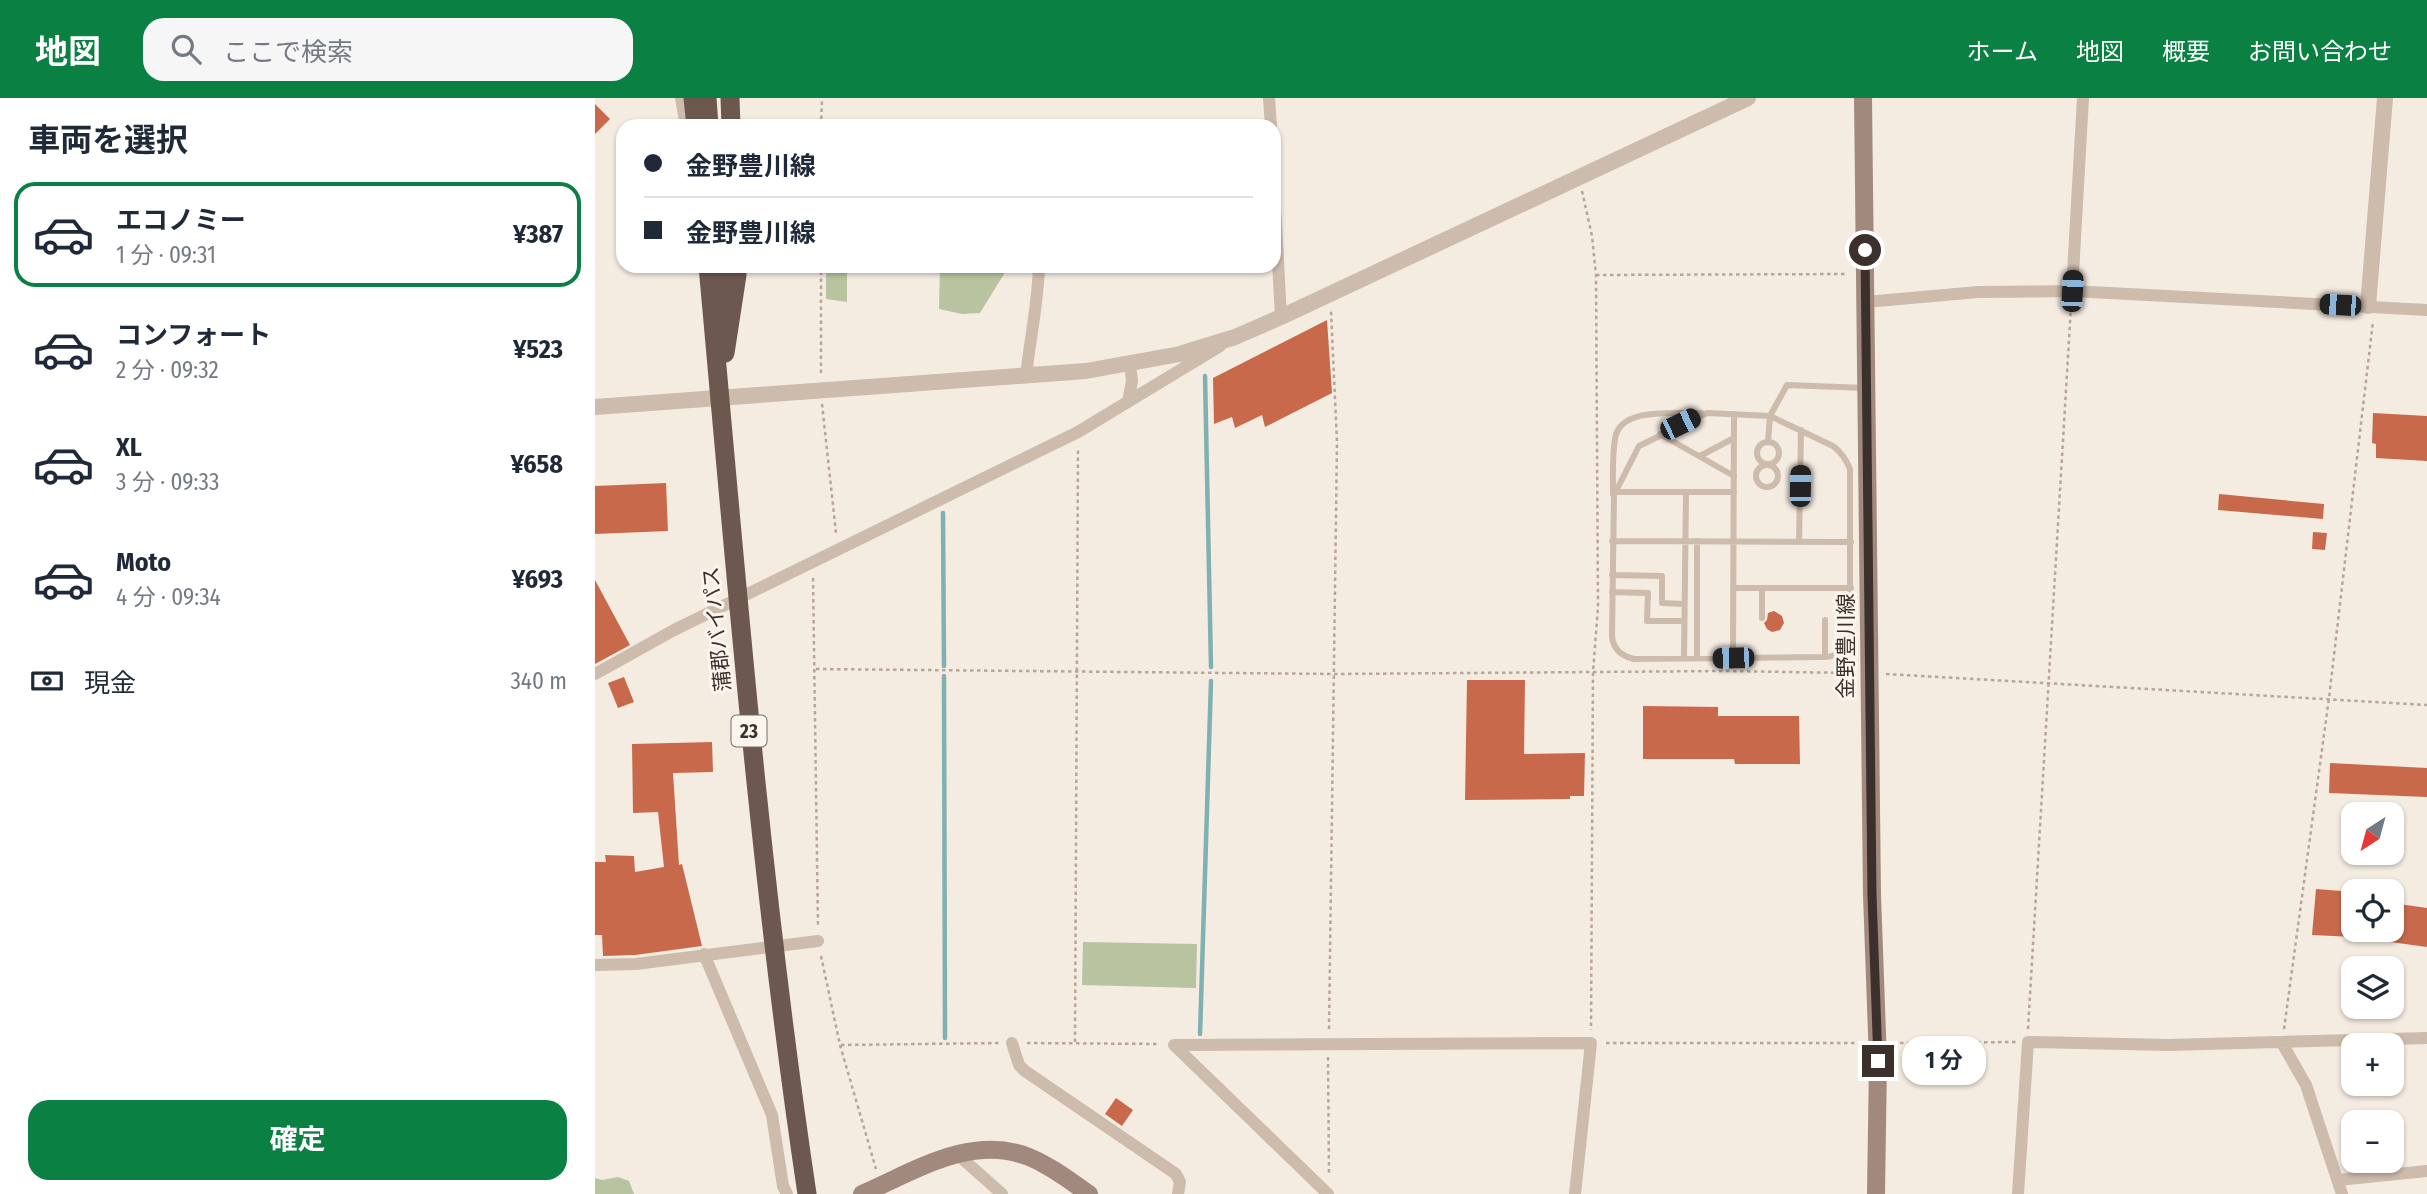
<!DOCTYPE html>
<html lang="ja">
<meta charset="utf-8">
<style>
:root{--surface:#fff;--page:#f6f6f7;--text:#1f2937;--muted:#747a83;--line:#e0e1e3;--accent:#0b8043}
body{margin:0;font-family:"Fira Sans Condensed","Noto Sans JP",sans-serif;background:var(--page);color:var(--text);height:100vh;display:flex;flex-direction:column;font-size:26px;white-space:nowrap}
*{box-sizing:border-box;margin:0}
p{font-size:23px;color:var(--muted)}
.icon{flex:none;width:38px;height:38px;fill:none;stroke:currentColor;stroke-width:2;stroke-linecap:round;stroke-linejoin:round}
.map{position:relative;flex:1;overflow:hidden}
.sheet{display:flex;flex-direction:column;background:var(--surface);width:595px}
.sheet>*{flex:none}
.top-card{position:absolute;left:21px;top:21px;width:665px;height:154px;border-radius:21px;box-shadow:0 2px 5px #0004;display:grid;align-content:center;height:154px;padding:0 28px;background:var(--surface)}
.needle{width:46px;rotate:216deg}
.controls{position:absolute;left:1746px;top:704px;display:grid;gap:14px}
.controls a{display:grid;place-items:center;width:63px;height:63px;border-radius:14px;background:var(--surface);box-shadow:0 2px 5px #0004;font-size:35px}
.end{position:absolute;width:32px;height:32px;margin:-16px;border:9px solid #3b302b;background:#fff;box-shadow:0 0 0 4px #fff}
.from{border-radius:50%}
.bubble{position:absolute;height:49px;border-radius:21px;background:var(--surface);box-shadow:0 2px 5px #0004;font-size:23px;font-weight:700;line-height:49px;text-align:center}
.car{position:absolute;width:21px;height:42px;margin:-21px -10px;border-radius:9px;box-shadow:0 0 5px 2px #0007;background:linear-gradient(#222 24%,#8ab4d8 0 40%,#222 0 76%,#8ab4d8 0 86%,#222 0)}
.top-card b{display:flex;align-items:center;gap:24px;height:66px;font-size:26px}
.top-card b+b{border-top:2px solid var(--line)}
.top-card i{width:18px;height:18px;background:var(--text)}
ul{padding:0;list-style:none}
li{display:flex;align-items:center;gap:21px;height:105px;margin:0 14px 10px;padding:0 14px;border:4px solid transparent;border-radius:21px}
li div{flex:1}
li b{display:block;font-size:26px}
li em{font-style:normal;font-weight:700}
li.current{border-color:var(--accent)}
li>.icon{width:63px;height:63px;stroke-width:1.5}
h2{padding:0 28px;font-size:32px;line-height:84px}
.pay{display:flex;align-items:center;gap:18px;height:77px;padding:0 28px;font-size:26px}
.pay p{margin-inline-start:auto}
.primary-button{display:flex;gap:14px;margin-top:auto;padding:14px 28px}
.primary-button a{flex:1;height:80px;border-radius:21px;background:var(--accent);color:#fff;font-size:28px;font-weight:700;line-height:80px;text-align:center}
header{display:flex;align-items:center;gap:42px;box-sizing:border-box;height:98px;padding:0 35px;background:var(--accent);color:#fff}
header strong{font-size:33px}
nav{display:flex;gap:38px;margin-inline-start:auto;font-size:24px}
.search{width:490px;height:63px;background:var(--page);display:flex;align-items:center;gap:18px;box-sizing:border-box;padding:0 24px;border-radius:21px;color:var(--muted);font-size:26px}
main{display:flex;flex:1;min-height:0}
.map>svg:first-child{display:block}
</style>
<header>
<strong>地図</strong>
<div class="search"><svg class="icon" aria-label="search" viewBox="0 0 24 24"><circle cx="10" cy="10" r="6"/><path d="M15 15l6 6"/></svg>ここで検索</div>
<nav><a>ホーム</a><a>地図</a><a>概要</a><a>お問い合わせ</a></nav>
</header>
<main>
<section class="sheet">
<h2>車両を選択</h2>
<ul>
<li class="current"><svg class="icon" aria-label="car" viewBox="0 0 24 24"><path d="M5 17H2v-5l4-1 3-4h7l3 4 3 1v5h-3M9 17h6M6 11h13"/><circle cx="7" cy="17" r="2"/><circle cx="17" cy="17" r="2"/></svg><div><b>エコノミー</b><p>1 分 · 09:31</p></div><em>¥387</em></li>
<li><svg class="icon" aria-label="car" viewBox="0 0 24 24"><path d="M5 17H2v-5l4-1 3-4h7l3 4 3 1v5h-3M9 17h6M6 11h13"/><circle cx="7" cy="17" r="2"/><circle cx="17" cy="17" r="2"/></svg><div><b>コンフォート</b><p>2 分 · 09:32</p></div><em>¥523</em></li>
<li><svg class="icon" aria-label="car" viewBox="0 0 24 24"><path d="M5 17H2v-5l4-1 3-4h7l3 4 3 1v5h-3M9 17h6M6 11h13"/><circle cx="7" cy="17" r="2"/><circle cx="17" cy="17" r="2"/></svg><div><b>XL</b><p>3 分 · 09:33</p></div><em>¥658</em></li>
<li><svg class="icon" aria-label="car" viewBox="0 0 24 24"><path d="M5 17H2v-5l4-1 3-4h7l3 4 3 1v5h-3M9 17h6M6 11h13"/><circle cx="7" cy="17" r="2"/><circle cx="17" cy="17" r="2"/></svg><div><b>Moto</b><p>4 分 · 09:34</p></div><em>¥693</em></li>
</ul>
<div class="pay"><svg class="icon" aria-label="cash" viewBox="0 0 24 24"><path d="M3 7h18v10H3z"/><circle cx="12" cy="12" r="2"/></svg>現金<p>340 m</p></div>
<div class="primary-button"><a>確定</a></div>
</section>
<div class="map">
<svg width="1832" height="1096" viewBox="0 0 1832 1096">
<rect width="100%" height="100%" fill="#f4ebe1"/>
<path fill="#b8c4a0" d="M231,168H252V204L231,201Z
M345,168H409V176L385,215L367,216L344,211Z
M488,844L602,846L601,890L487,887Z
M23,1079L34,1083L39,1096H0V1080L7,1082Z"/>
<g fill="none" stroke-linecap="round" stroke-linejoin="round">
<path stroke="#7fb0b2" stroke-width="4.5" d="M610,278L616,569
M348,415L349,568
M349,578L350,940
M605,936L616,583"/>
</g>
<path fill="#c8694b" d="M0,6L15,21L0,36Z
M732,222L737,295L670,329L667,317L640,330L637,319L619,326L618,280Z
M1778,315L1832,318V363L1781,360V346L1777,345Z
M71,385L73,433L0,436V388Z
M1624,396L1729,406L1728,421L1623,412Z
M1718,434L1732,435L1730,452L1717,451Z
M0,482L35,547L0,566Z
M1179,513L1187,518L1189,525L1185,532L1177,534L1172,531L1169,525L1172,522L1173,515Z
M29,579L39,604L23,610L13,585Z
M872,582H930L929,656L990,655L989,698H975V701L870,702Z
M1048,608L1123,609V618H1204L1205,666H1140L1139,661H1048Z
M117,644L118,674L78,675L84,767L87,766L107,848L40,857L8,858L7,837H0V764H11L10,757L39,758L40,774L69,769L63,714L38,715L37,646Z
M1735,665L1832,670V699L1734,695Z
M1721,791L1759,794V831H1797V805L1832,810V849L1759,839L1717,837Z
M521,1000L538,1012L527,1028L510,1016Z"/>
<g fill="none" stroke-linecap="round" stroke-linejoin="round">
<path stroke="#b9a596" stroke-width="2.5" stroke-dasharray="3.5 3.5" stroke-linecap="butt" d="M226,28L227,0
M987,93L997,138L1001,177L1003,509L998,574L996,932
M1001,177L1253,176
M226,275V168
M227,306L241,435
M218,480L223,830
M221,571L740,576L1128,573L1257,575
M1291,576L1832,607
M226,858L245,947L281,1071
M734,931L742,344L736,213
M1433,931L1476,208
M1689,931L1734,600L1778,223
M480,944L483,349
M432,945L565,946
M1011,945H1267
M1298,945L1421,944
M246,947L404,945
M733,959L734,1078"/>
<path stroke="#cdbbac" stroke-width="6" d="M1112,315L1175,318L1238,348C1246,354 1251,361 1255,371V536C1253,551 1245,558 1230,559L1039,561C1026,558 1018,551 1017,538L1019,397L1044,348Z
M1065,336L1139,378
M1162 355a11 11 0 1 1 22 0a11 11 0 1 1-22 0Z
M1173,344L1175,318L1192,287L1270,290
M1105,358L1139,340
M1161 378a11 11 0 1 1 22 0a11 11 0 1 1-22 0Z
M1021,394H1139
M1018,396C1018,378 1017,359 1020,341C1024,308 1081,316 1106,315
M1017,443L1256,444
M1102,443V560
M1204,444L1206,332
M1017,477L1067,478V505L1089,506
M1138,490H1256
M1017,494L1053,495L1052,523H1089
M1167,520V490
M1230,559V522
M1089,560L1091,394
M1138,560L1139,316"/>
<path stroke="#cdbbac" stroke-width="12" d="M86,0L91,28
M674,0L676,28
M679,90L686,219
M1477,193L1488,0
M1271,204L1383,194L1477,193L1832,212
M431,278C435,241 443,205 444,168
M533,304L537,283L535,266
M0,576L79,532L483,334L625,248
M109,856L177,1017L188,1088L192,1096
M0,867L41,866L223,843
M417,945L424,967L430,973L581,1076L585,1084L583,1096
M1687,945L1711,987L1747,1096
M579,947L996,945L980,1096
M579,947L733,1096
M361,1055L407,1096
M1743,1082L1832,1073
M1423,1096L1433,944L1574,947L1832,940"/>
<path stroke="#cdbbac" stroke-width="16" d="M1773,208L1790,0
M0,309L491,273L585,256L640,239L686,219L1153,0"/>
<path stroke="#a18a7d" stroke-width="18" d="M1268,0L1277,797L1283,963L1281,1096
M267,1096C320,1073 376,1036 434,1059C456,1068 475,1083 494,1096"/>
<path stroke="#6c584f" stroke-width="19" d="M98,0L101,28
M112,0L114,28
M135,0L136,28
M124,168L127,222
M130,255L142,177V168"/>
<path stroke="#6c584f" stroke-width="19" d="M113,168C141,478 166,788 212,1096"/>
</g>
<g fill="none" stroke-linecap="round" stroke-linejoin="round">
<path stroke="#3b302b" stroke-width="9" d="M1270,152L1277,797L1283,963"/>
</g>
<g text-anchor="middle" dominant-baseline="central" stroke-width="6" stroke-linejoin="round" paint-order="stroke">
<rect fill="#fbf5ee" stroke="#756b66" stroke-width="2" x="136.5" y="617.5" width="35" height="31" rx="5"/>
<g font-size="19" font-weight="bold" fill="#3b302b">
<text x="154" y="633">23</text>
</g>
<g font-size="21" fill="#3b302b" stroke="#fbf5ee">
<text transform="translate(122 531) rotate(-96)">蒲郡バイパス</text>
<text transform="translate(1251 548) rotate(-90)">金野豊川線</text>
</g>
</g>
</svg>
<div class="controls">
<a><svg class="needle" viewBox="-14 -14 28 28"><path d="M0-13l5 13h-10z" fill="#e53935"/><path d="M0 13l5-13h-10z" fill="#747a83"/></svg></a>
<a><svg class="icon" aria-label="locate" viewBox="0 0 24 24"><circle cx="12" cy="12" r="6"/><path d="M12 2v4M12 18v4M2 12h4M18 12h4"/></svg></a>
<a><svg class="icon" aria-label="layers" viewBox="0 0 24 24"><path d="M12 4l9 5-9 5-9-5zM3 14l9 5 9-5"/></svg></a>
<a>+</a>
<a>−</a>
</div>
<i class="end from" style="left:1270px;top:152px"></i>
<i class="end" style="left:1283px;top:963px"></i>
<div class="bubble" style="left:1307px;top:938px;width:84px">1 分</div>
<i class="car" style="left:1477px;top:193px;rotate:3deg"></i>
<i class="car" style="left:1745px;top:207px;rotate:273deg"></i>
<i class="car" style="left:1085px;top:326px;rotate:64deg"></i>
<i class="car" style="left:1205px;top:388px;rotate:1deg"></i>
<i class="car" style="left:1138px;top:560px;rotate:269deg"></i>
<div class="top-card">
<b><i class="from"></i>金野豊川線</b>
<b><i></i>金野豊川線</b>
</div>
</div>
</main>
